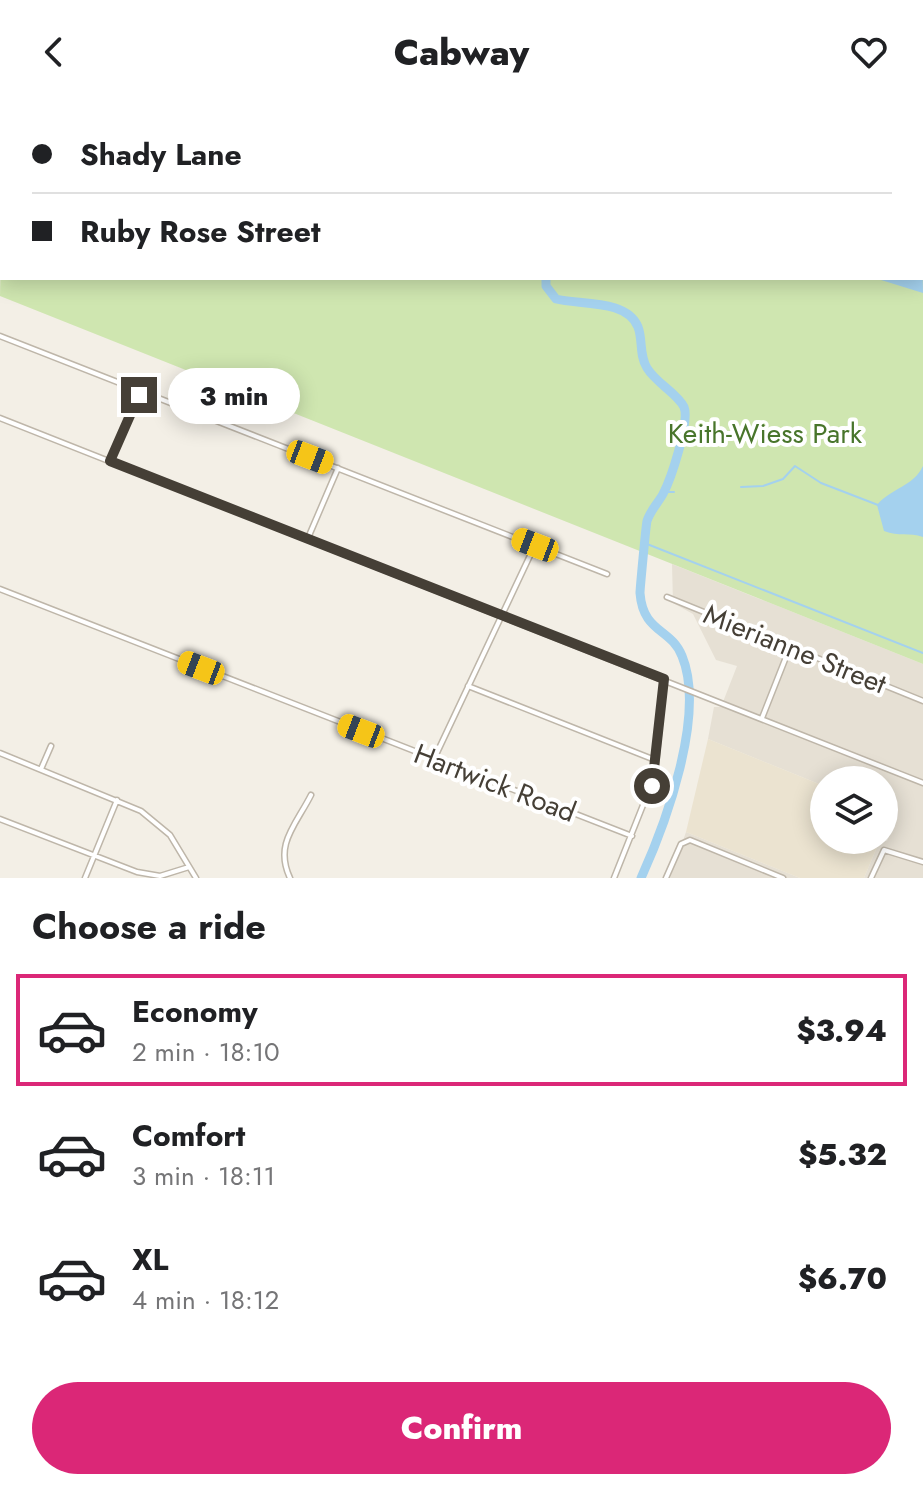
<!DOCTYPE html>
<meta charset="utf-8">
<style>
:root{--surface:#fff;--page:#f2f2f2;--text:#202124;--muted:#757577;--line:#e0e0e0;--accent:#db2777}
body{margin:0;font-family:Jost,sans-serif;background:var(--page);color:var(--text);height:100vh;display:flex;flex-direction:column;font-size:30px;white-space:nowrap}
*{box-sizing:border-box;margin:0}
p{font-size:26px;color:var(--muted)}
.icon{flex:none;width:44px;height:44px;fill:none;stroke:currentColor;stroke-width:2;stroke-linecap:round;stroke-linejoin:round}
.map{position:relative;height:774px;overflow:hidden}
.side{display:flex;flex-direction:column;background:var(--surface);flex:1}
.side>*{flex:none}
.top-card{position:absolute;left:0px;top:0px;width:924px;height:176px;box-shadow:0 4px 20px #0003;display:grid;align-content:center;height:176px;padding:0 32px;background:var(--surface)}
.controls{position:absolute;left:810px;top:662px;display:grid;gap:16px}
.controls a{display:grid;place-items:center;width:88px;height:88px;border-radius:50%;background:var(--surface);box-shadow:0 4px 20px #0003;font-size:40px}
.end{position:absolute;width:36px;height:36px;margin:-18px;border:10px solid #453f36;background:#fff;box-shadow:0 0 0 4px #fff}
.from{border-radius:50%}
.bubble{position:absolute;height:56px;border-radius:28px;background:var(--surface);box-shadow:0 4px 20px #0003;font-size:26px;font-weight:800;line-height:56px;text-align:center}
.car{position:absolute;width:24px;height:48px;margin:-24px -12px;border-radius:10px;box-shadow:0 0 6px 2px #0007;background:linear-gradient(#f5c518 24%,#345 0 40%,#f5c518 0 76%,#345 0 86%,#f5c518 0)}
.top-card b{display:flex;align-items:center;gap:28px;height:76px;font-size:30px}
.top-card b+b{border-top:2px solid var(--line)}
.top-card i{width:20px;height:20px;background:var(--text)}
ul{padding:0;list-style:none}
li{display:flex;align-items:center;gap:24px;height:112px;margin:0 16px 12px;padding:0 16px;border:4px solid transparent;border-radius:0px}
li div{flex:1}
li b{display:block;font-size:30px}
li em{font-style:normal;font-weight:800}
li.current{border-color:var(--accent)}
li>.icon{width:72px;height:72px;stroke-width:1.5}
h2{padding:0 32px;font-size:36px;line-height:96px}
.button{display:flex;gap:16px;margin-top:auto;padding:16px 32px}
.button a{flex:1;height:92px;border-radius:48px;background:var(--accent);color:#fff;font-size:32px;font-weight:800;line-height:92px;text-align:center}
header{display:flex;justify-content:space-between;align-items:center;height:104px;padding:0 32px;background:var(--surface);font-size:36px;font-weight:800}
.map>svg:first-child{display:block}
</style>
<header><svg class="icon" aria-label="back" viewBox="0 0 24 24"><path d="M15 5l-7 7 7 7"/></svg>Cabway<svg class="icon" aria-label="heart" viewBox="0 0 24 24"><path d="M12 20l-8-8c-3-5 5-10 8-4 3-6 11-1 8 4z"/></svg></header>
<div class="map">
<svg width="923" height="774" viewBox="0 0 923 774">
<rect width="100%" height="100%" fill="#f3efe6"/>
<path fill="#e6e0d4" d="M672,460L923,560V774H864L880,736L887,737L897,713L884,707V676H824V682L708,635L714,603H721L737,562L716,556L693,510L673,499Z
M686,728L800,774H670Z"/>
<path fill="#ebe3d0" d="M708,635L824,682V736H880L864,774H800L686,728Z"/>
<path fill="#cfe6b0" d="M43,0H923V560L0,192L2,93V174H922V2Z"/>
<path fill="#a4d1ee" d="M922,136L923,189L881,176L922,174Z
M923,362V433C909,428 899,433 884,427L877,401C891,384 913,383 923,362Z"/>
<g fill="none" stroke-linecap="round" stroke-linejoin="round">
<path stroke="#a4d1ee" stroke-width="2" d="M741,383L763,382L783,375L795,362L821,379L878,401
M664,388H674
M647,440L923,549"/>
<path stroke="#a4d1ee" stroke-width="9" d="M550,0V2
M546,174V182L556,195C579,201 627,195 638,223C643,236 639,251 647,264C656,279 677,289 684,303C690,318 671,375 663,390C658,399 650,407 647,417C646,421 640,485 640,489C643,529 671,524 682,552C706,610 666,719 641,774"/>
<g stroke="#beb6a9" stroke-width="7">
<path id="minor" d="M0,232L607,470
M0,314L923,679
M110,357L141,287
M308,434L338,364
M0,485L632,732
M667,493L923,597
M468,582L655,656
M762,614L790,543
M0,649L141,707L170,731L196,774
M434,655L535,441
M41,665L51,642
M0,715L137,768L160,772L189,763
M85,774L117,696
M290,774C274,740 296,721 311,691
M614,774L655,671L664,575
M666,774L681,740L690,736L783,774
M871,774L884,746L923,758"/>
</g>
<g stroke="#d1c197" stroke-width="8">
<path id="secondary" d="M37,2L38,0
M0,88L2,84"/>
</g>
<use href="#minor" stroke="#fff" stroke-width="4"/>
<use href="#secondary" stroke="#fdeec6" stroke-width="5"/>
</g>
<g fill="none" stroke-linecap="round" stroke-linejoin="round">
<path stroke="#453f36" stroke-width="10" d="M139,291L110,357L664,575L652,682"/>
</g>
<g text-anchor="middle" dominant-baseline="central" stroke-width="8" stroke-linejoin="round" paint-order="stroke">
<g font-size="28" fill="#48752b" stroke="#fff">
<text x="765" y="329">Keith-Wiess Park</text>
</g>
<g font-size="28" fill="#453f36" stroke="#fff">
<text transform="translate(795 545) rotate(22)">Mierianne Street</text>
<text transform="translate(495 679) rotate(21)">Hartwick Road</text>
</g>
</g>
</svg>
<div class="controls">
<a><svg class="icon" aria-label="layers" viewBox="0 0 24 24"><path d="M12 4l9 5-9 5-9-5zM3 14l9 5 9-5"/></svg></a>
</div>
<i class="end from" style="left:652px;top:682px"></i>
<i class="end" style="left:139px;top:291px"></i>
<div class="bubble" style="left:168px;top:264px;width:132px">3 min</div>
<i class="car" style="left:310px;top:353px;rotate:111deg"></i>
<i class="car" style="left:535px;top:441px;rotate:291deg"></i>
<i class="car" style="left:201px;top:564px;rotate:291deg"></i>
<i class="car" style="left:361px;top:627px;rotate:291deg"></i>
<div class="top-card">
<b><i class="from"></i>Shady Lane</b>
<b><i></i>Ruby Rose Street</b>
</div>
</div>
<section class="side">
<h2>Choose a ride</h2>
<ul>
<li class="current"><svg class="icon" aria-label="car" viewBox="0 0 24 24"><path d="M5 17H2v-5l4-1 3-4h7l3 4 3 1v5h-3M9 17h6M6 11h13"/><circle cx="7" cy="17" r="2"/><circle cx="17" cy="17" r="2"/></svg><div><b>Economy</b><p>2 min · 18:10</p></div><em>$3.94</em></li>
<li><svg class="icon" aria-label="car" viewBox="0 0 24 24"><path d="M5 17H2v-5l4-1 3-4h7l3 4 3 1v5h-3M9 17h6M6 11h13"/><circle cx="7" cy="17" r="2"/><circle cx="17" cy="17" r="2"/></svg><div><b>Comfort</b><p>3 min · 18:11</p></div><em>$5.32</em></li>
<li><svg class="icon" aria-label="car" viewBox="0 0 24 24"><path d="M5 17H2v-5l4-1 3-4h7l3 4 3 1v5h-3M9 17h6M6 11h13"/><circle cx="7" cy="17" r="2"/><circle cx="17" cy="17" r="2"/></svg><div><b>XL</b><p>4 min · 18:12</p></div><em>$6.70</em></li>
</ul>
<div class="button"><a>Confirm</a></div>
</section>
